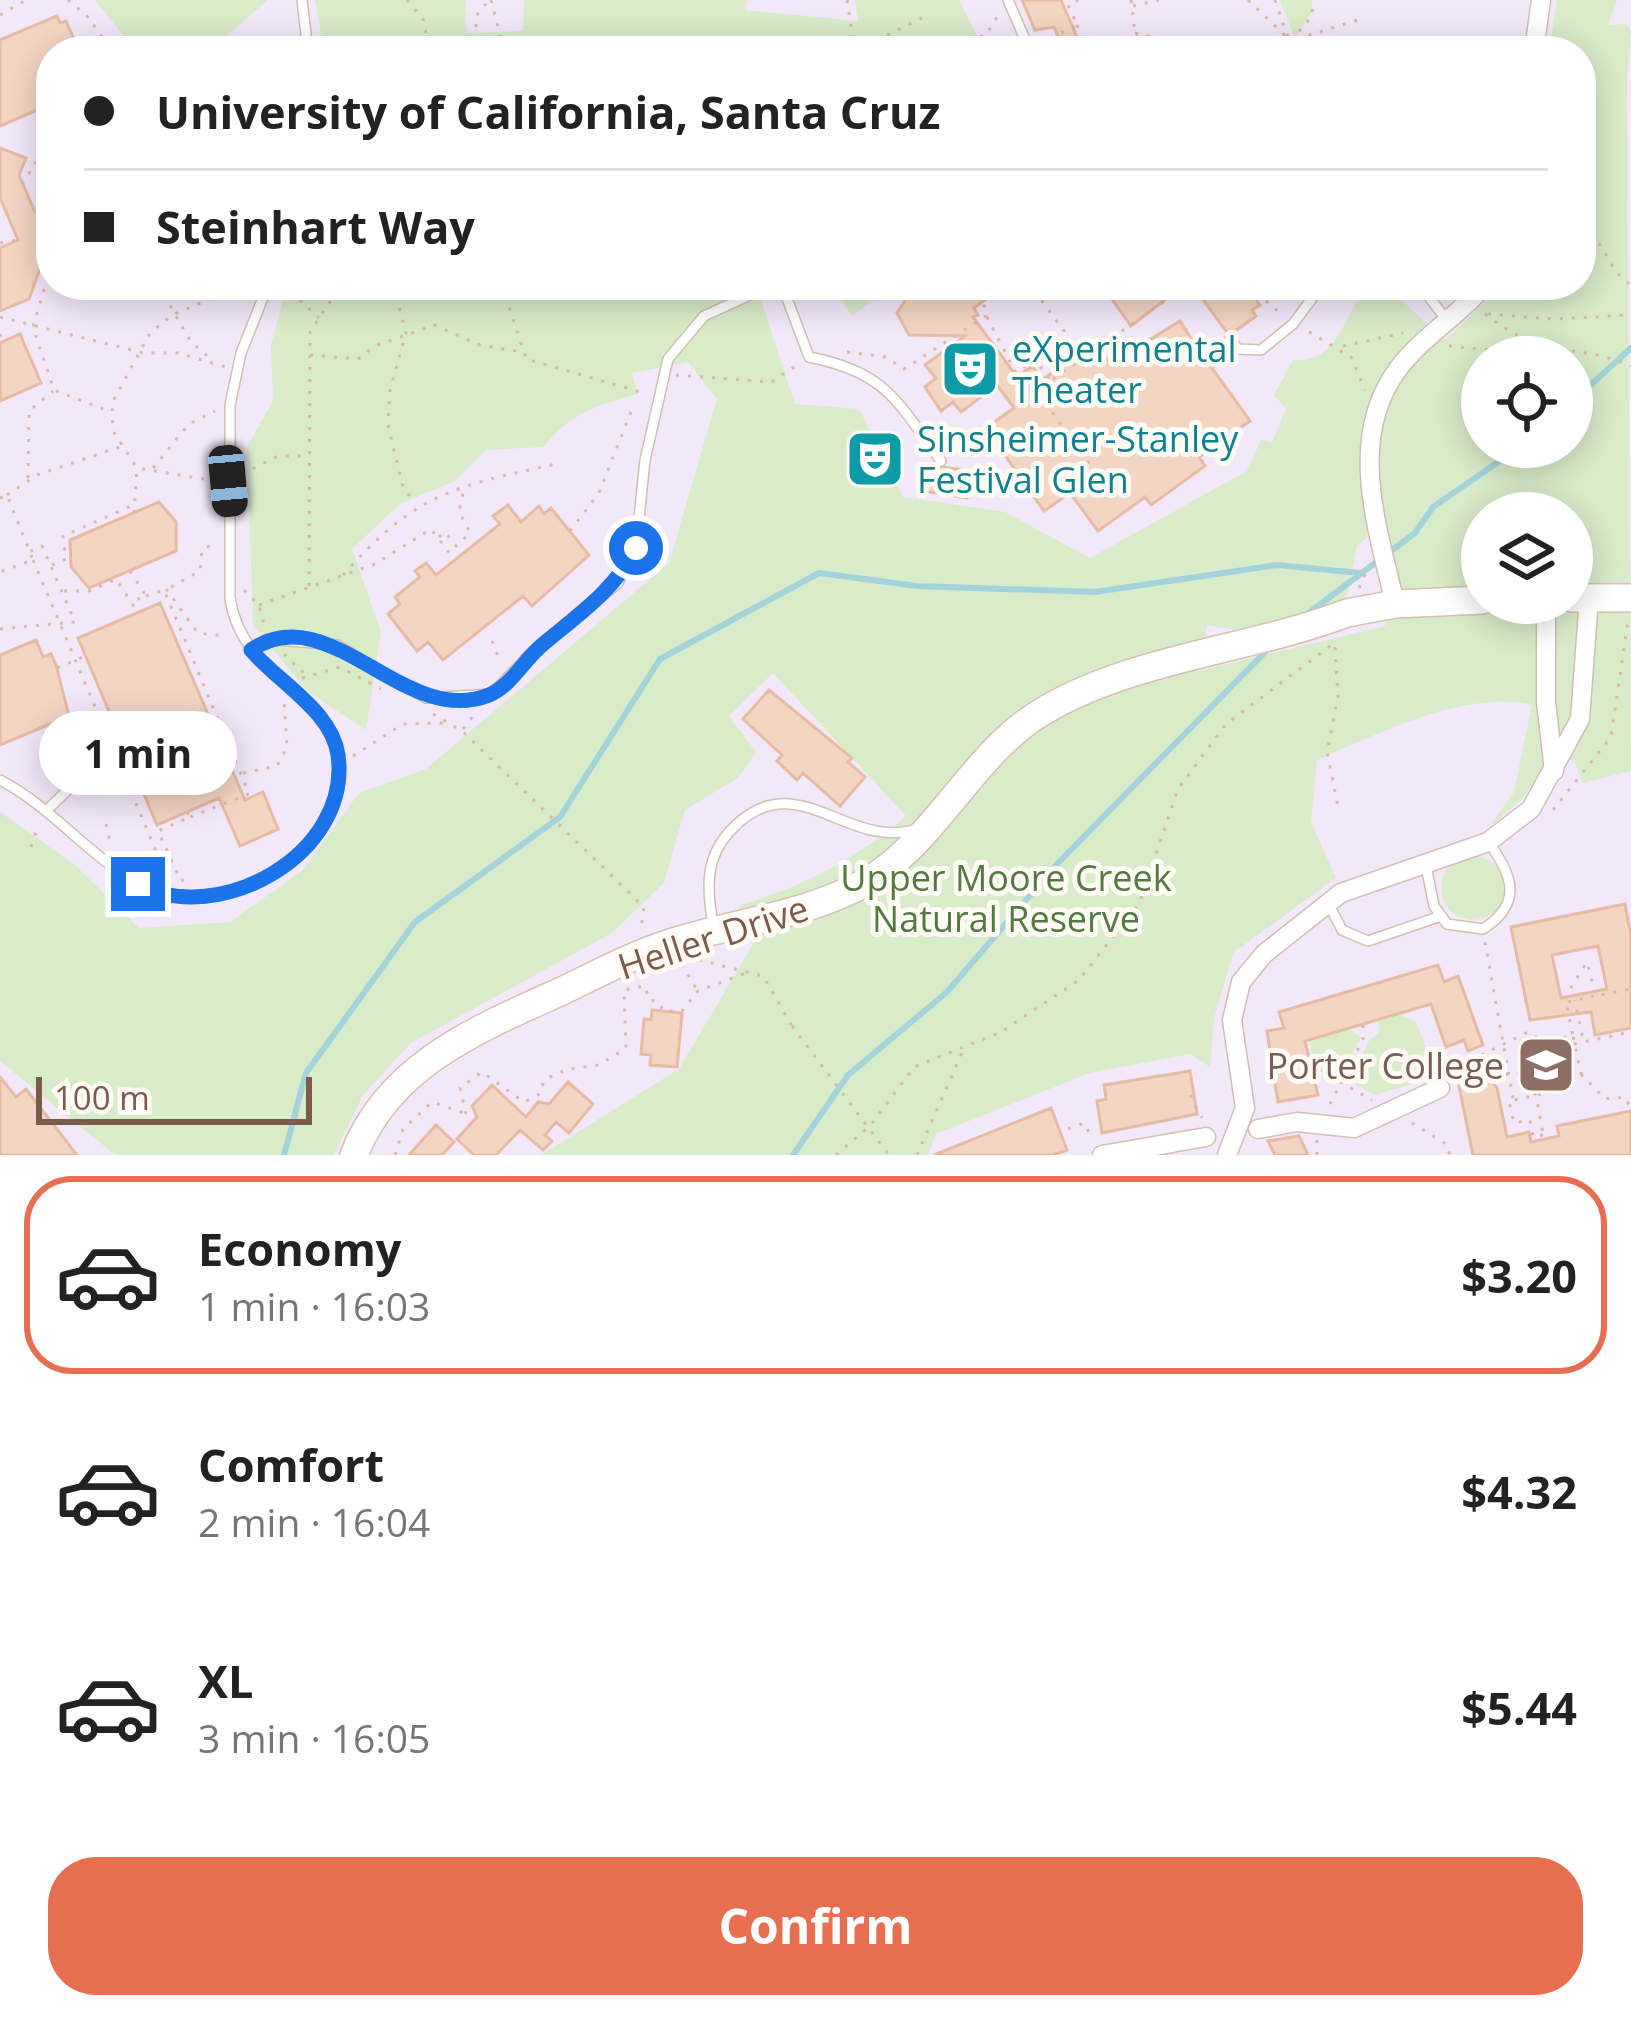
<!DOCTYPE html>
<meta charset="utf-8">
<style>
:root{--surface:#fff;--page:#f6f6f6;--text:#222;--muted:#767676;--line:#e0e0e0;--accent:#e76f51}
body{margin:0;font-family:"Open Sans",sans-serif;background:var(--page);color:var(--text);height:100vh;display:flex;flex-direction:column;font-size:45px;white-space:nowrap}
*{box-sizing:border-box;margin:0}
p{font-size:39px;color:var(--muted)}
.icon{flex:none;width:66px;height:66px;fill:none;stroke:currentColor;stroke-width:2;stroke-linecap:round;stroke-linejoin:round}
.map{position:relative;height:1155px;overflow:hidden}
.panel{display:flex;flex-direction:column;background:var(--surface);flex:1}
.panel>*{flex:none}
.hud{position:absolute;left:36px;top:36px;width:1560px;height:264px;border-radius:48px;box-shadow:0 6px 30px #0003;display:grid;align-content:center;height:264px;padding:0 48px;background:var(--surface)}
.fabs{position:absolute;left:1461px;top:336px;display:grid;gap:24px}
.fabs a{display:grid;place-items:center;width:132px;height:132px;border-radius:50%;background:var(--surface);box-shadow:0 6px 30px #0003;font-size:60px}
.scale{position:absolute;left:36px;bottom:30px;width:276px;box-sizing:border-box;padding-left:12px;border:6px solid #7a5c4d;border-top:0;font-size:33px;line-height:42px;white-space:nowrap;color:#7a5c4d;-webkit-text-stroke:9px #fffaf3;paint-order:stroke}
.end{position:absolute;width:54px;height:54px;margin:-27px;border:15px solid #1a73e8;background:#fff;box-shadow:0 0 0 6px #fff}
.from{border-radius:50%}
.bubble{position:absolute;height:84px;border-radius:42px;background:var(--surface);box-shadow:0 6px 30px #0003;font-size:39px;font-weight:700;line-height:84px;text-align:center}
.car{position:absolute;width:36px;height:72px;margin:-36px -18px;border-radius:15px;box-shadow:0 0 9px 3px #0007;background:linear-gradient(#222 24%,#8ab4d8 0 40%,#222 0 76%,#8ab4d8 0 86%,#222 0)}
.hud b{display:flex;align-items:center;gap:42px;height:114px;font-size:45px}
.hud b+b{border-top:3px solid var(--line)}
.hud i{width:30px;height:30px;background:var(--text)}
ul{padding:21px 0 0;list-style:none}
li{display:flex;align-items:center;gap:36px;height:198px;margin:0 24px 18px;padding:0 24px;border:6px solid transparent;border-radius:48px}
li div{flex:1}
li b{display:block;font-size:45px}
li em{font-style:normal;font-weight:700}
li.selected{border-color:var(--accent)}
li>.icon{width:108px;height:108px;stroke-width:1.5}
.button{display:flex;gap:24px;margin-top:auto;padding:24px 48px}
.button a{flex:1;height:138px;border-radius:48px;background:var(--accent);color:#fff;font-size:48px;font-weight:700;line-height:138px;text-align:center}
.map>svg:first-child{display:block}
</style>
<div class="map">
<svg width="1631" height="1155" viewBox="0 0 1631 1155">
<rect width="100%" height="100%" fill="#fdf6ec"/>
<path fill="#f3e8fa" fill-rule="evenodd" d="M0,0H1631V1155H0ZM51,51H1581V285H51ZM1482,357H1572V447H1482ZM1482,513H1572V603H1482Z"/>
<path fill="#d8ecc9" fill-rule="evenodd" d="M95,0H268L209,51H136Z
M315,0H465L467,33L523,31L524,0H747L745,10L858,21L855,0H959L981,44L973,51H324Z
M1280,0H1312V12L1295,38Z
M1557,0H1617L1608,25L1627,24L1631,31L1627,80L1631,771L1583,783L1574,760L1549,759L1522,799L1489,827L1514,792L1532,705C1469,688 1375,735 1317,760L1311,822L1336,878L1233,953L1214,1019L1210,1067L1190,1054L1090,1073L936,1134L928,1155H541L679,1069L756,939L739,906C805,885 854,861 906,816L773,673L729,716L756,752L738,778L685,810L664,883L612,933L411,1043L363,1095L334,1155H115L0,1061V812L74,864L139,928L230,922L303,870L359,793L426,769L669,563L717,399L688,362L632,373L638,394C601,404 566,415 544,447L486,450L455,481L400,504L352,549L381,632L366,730L307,691L253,625L247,447L273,401L271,345L287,285H756L795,404L859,409L903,497L1005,512L1090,558L1247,471L1261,440L1272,442L1286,409L1274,395L1293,360C1335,364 1342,322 1361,295L1390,290L1445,340L1503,285H1581V51H1549ZM1482,357H1572V447H1482ZM1482,513H1572V603H1482ZM1379,528L1385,626L1198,671L1207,625L1236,630L1345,604L1357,546Z
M832,285H892L852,316Z
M1441 888a32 32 0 1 1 64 0a32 32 0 1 1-64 0Z
M1398,1014L1416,1022L1430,1058L1416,1083L1375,1095L1349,1081L1370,1039L1379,1033L1378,1021Z
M1347,1027L1361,1038L1338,1076L1314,1065L1309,1039Z
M1524 1066a23 23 0 1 1 46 0a23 23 0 1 1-46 0Z"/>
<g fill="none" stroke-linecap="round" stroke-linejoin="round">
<path stroke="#a5d3da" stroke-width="6" d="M1572,402L1631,348
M1306,615L1415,533L1433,507L1520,447
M284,1155L306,1073L415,922L560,817L660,659L819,573L917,586L1095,592L1277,565L1360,573
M793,1155L848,1075L947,992L1057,864L1270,647"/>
</g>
<path fill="#f3d5c3" stroke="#e6bba3" stroke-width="3" fill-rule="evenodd" d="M1022,0H1061L1083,51H1064L1054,27L1035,30Z
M57,16L60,23L66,21L79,51H51V104L0,126V40Z
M0,148L26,158L19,175L35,212L51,205V238L46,240L51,267L42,263L29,299L0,311V248L18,240L0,198Z
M915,285H1004L974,308L978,315L973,317L1017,377L1032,366L1042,380L1095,342L1110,364L1180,321L1199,351L1216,339L1228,356L1212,368L1250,421L1199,457L1205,466L1151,505L1145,497L1098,531L1070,493L1044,511L986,428L1014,408L997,385L961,412L953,402L941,411L925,387L936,378L925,365L965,336L909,335L897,313Z
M1102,285H1184L1131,326Z
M1192,285H1245L1260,305L1252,310L1256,316L1235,331H1226Z
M20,334L41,383L0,401V343Z
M921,464L971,471L967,498L917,490Z
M159,502L176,522V551L89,588L71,567L70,540Z
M508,505L521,522L539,506L544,514L551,508L589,555L532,606L523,596L443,660L428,642L417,651L388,614L400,604L395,597L420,577L415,571L426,563L436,575L500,524L493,516Z
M160,603L245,800L263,792L278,829L240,846L219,798L157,825L78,638Z
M36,640L43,657L51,654L56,665L69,716L0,745V655Z
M769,690L852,758L848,762L865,777L840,806L803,773L797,780L777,761L782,755L743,719Z
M1625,904L1631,936V1028L1595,1035L1591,1012L1530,1020L1511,927ZM1598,946L1607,989L1561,998L1552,955Z
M1438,965L1444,982L1458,976L1483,1045L1468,1051L1464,1040L1446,1047L1431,1004L1305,1041L1318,1095L1278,1102L1267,1031L1284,1028L1279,1012Z
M652,1010L682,1013L677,1067L650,1065L651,1055L641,1054L644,1019L651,1020Z
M1190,1071L1197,1114L1102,1133L1097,1101L1106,1099L1104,1085Z
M0,1077L16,1097L26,1089L77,1155H0Z
M1490,1079L1497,1088L1507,1137L1529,1132L1531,1142L1559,1136L1557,1126L1631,1111V1155H1473L1459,1086Z
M568,1082L593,1104L569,1133L556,1122L545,1135L552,1141L543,1150L520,1130L496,1155H474L457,1139L477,1117L472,1106L492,1085L526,1117L538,1102L549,1104Z
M1051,1108L1067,1150L1053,1155H934Z
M436,1125L454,1142L442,1155H409Z
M1299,1136L1308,1155H1275L1268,1141Z"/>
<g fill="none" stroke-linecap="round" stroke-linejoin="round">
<g stroke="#d1beb0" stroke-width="12">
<path id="lane" d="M302,0L308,51
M1008,0L1030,51
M782,285L809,357C886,372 897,401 941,461
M1420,285L1448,322
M1230,339L1238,349L1261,350L1293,324L1322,285
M251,650L267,639L337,645L426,698L492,694L530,654L618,583L636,548L645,460L668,359L704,316L772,285
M0,780C83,823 132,927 237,890C265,880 293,862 312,838C331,814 347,775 335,744C312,684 241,672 230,598V405L241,353L268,285
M47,810L77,781V752
M1425,861L1434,906L1447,924L1483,929C1522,904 1514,877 1489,843
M1328,903L1342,930L1368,941L1441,916
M714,929C706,889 704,855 735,826C798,765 847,851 917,829"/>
</g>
<g stroke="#d1beb0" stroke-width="21">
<path id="street" d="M1534,51L1541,0
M1546,603V702L1554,771
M1395,604C1378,528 1346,439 1398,369C1422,337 1459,315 1485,285
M1258,1129L1297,1122L1354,1128L1440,1088
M1102,1155L1206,1137
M1227,1155L1245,1108L1232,1020L1241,982L1264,954L1341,893L1488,842L1531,809L1580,719L1589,598"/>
</g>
<g stroke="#d6c0b0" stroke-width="30">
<path id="secondary" d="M1572,598H1631
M354,1155C389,1064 480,1028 562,991C597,974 633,955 670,943C731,923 795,917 853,889C930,853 966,761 1037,715C1125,659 1250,650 1347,613L1395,604L1482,600"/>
</g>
<path stroke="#d9b8a5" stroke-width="3" stroke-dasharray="3 9" stroke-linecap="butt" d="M68,0L89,18L111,51
M407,0L423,19L430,51
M491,0L504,51
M847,0L855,51
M1131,0L1135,33L1145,51
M1248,0L1291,41L1312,16L1314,0
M1275,0L1293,51
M1133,6L1159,0
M0,15L26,0
M1077,25L1088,51
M1135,33L1195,48L1251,51
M1297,39L1358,20
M1040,44L1077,25L1068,5L1079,0
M1252,50L1290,45
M476,51V16L489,0
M855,51L926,16
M934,51L986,35L997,17
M1105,51L1135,37
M22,184L51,139
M1581,212L1616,272L1631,286
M37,233L50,264
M0,243L18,240
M51,266L33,327L54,390L111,412
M158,285L191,342L212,360
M393,285L406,333L390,390L388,425L402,484L414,503
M502,285L526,359L644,393
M1248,285L1281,314
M1011,289L1028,300L1039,297L1082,355
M279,290L291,292L319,318
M1485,314C1547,363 1573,341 1631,366
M1488,314L1553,319L1631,315
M0,317L144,353H178L226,367
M987,317L1016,373L1035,359L1050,381L1037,391L1097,475
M1309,332L1351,357L1365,390
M0,334L2,342
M1343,346L1403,333
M1449,346L1531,354L1540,349
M847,352L885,357L904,369L986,316L983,307L1008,285
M310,355L358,359L375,346L434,325L480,345L523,352
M676,375L771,382L799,364
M1053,379L1175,294L1169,285
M153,468L189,424L215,411
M242,474L278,456H307
M28,478L29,411L53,391
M216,481L137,468L113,431L112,403L150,333L172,315L244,285
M7,495L37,475L120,447
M0,498L7,495L33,560L0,572
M134,513L137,468
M570,531L599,493L632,409
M439,537L445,532L456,546L470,533L459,511L464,489
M33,560L159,858L148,870
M52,565L66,559L63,536L136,504
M130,571L146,596L131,602L137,612
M343,575C416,493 452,487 556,464
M309,586L310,332L341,285
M171,587L200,571L202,550L215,543
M1359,588L1367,570
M166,589L198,633L225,636
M244,590L259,605L265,628
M64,591H89L116,579L131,602
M146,596L164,590L249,794L190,817
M259,605L375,564L431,529L455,560
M0,629L75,622L42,546L29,552
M492,641L500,661
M1335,647L1338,697L1327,752L1339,812
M284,654L307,676
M302,678L340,667L381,689
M433,714L462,731L644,907L641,929
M463,729L476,712
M353,756L403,724L447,723
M243,773L277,766L287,747L284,699
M1553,810L1611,737L1628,621
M187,812L190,817L158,831L181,881L190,877
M106,824L110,841
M31,847L38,826
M1485,942L1513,1098
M699,960L763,976L792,1026
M682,964L697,990
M1568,1002L1594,996
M1574,1044L1631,1032
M1319,1070L1372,1100
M1449,1071L1528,1032L1541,1040
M1523,1073L1526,1086L1536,1095L1543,1133
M1581,1074L1605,1099L1625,1097L1631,1109
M1458,1080C1489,1068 1498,1078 1523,1073L1520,1060L1530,1044L1573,1036L1565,997L1587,962L1596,996L1631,989
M1190,1095L1202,1118
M1330,1104L1363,1039V1024
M466,1114L460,1088L482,1072L524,1102L540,1094L544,1080L568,1069L599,1065L626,1048L624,990L645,986L649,1000L659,1002L663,1011H682L698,991L749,972
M1412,1123L1446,1144L1450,1155
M1068,1129L1084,1123L1092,1138
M1543,1135L1533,1137L1530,1120L1514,1123L1509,1101L1561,1090L1581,1074L1573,1036L1582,1035L1575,1000
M395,1155L403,1129L432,1102L464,1113
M836,1155L870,1126L914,1067L1001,1032L1079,980L1139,904L1178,789L1226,724L1333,644
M917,1155L964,1048
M1317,1155V1140"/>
<use href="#lane" stroke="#fff" stroke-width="9"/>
<use href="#street" stroke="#fff" stroke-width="18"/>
<use href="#secondary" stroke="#fff" stroke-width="27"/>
<path stroke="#d9b8a5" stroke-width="3" stroke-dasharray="3 9" stroke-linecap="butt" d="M57,668L85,656
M792,1026L889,1155"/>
</g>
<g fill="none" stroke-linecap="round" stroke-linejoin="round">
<path stroke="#1a73e8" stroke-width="15" d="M138,884C218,928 352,854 338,755C332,711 278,682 251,650C330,596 404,729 489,695C511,686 524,660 542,645C579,614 614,591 636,548"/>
</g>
<defs>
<g id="theatre-square" transform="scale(3)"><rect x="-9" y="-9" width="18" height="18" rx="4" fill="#0f9aa8" stroke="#fffaf3"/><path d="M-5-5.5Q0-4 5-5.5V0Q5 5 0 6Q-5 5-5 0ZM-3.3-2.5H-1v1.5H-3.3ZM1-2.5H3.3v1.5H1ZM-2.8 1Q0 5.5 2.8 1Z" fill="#fff"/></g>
<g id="university-square" transform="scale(3)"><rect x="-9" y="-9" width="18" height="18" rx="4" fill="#8d6e63" stroke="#fffaf3"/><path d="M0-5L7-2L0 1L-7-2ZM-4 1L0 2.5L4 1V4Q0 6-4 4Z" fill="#fff"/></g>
</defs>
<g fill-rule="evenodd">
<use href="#theatre-square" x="970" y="369"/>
<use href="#theatre-square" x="875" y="459"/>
<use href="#university-square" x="1546" y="1065"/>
</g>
<g text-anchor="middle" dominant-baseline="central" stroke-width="10" stroke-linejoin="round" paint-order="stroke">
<g font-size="36" fill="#0d838f" stroke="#fffaf3" text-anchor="start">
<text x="1012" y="348">eXperimental<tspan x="1012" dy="41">Theater</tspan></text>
<text x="917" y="438">Sinsheimer-Stanley<tspan x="917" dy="41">Festival Glen</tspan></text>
</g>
<g font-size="36" fill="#537a41" stroke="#fffaf3">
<text x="1006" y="877">Upper Moore Creek<tspan x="1006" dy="41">Natural Reserve</tspan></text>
</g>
<g font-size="36" fill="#7a5c4d" stroke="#fffaf3">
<text transform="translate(713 937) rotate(-18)">Heller Drive</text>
</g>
<g font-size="36" fill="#785e54" stroke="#fffaf3" text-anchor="end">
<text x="1504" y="1065">Porter College</text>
</g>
</g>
</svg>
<div class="fabs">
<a><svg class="icon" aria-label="locate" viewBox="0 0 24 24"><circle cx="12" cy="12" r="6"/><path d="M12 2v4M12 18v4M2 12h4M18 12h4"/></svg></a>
<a><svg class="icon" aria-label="layers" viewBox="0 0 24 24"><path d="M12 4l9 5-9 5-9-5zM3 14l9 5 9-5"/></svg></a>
</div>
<div class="scale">100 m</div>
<i class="end from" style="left:636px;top:548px"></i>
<i class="end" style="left:138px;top:884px"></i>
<div class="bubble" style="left:39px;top:711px;width:198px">1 min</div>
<i class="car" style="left:228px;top:481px;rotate:175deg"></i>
<div class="hud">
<b><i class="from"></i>University of California, Santa Cruz</b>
<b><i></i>Steinhart Way</b>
</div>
</div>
<section class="panel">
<ul>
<li class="selected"><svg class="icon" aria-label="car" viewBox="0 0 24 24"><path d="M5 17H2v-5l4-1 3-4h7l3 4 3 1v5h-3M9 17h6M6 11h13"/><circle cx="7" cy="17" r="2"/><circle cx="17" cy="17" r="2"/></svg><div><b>Economy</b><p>1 min · 16:03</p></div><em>$3.20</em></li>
<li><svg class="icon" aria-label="car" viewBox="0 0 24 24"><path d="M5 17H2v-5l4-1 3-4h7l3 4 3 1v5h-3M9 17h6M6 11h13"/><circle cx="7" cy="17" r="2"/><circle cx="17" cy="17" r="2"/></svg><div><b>Comfort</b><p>2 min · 16:04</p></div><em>$4.32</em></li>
<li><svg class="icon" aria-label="car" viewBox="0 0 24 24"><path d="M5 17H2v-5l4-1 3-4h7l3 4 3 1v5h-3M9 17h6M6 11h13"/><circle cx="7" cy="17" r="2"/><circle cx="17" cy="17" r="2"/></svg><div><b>XL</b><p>3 min · 16:05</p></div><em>$5.44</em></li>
</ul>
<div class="button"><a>Confirm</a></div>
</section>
